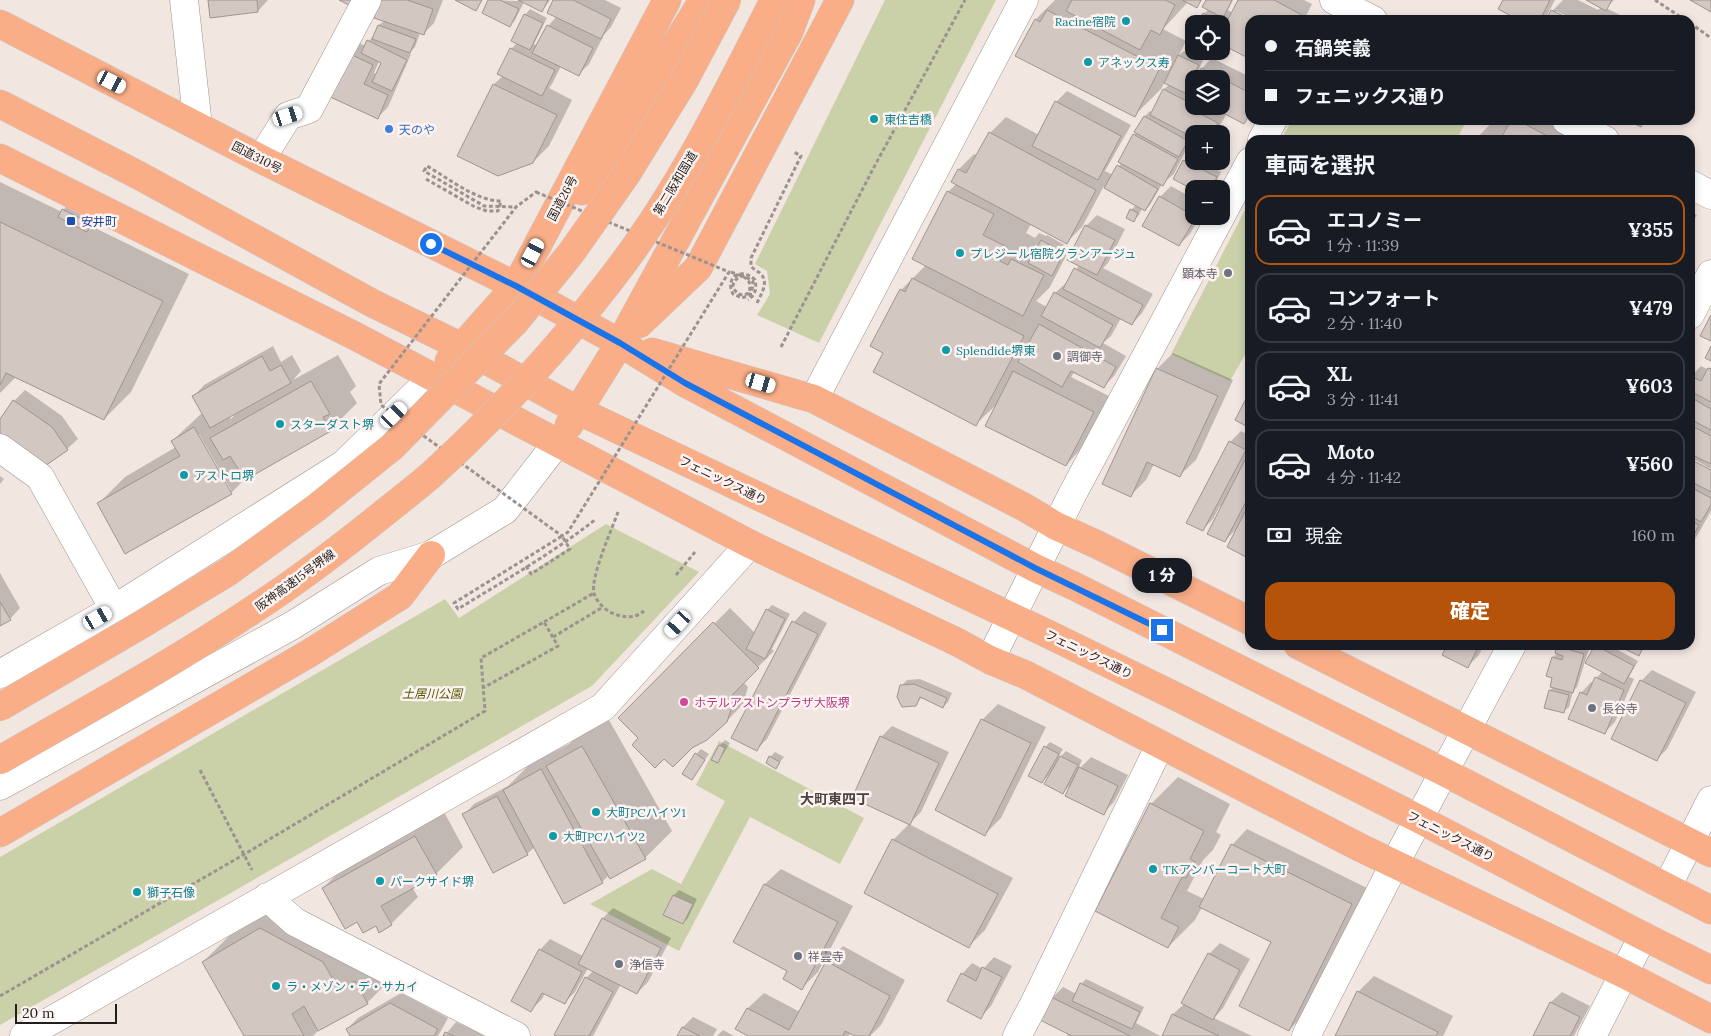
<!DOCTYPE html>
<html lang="ja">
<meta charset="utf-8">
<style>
:root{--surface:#171b24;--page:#242831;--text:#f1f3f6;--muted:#9ea1a6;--line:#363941;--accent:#b45309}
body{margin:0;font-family:Lora,"Noto Sans JP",serif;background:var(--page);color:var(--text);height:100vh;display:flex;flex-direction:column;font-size:19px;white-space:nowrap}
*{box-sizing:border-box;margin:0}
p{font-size:16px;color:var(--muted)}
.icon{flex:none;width:28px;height:28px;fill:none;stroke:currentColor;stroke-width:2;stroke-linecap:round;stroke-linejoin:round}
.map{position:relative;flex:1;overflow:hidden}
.details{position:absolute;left:1245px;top:135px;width:450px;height:515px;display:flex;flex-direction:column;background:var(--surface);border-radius:15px;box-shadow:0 2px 8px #0003}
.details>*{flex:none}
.top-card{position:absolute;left:1245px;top:15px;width:450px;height:110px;border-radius:15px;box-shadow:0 2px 8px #0003;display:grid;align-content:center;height:110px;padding:0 20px;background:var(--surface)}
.controls{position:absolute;left:1185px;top:15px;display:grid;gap:10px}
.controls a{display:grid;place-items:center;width:45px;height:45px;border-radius:10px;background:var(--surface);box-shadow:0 2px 8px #0003;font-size:25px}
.scale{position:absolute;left:15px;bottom:12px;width:102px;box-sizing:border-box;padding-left:5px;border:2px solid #221e1c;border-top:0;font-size:14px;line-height:18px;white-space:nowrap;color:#221e1c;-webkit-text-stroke:4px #fef3f0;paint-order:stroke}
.end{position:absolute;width:22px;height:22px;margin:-11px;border:6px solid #1a73e8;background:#fff;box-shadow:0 0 0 2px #fff}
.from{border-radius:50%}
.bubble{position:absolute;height:35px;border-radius:15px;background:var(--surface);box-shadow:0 2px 8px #0003;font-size:16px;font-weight:800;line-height:35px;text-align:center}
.car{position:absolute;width:15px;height:30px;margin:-15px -8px;border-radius:6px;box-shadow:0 0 4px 1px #0007;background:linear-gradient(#fff 24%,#345 0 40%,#fff 0 76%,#345 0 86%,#fff 0)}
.top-card b{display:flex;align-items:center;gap:18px;height:48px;font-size:19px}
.top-card b+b{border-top:1px solid var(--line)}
.top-card i{width:12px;height:12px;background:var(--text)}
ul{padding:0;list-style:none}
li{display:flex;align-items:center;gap:15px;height:70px;margin:0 10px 8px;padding:0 10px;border:2px solid var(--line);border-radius:15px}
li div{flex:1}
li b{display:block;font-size:19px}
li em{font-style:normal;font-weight:800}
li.active{border-color:var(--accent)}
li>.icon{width:45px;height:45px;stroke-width:1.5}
h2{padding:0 20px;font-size:22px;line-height:60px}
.pay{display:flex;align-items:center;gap:12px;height:55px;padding:0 20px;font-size:19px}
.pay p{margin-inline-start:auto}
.action{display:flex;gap:10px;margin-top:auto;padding:10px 20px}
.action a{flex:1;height:58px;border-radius:15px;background:var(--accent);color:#fff;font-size:20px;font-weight:800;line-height:58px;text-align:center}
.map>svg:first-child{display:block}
</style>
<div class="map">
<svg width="1711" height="1036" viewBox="0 0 1711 1036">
<rect width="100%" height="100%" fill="#f2e6e1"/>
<path fill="#cad1a9" d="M885,0H996L819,343L757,315L770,294L767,271L755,264Z
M1292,120H1467L1456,140H1281Z
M1250,200V346L1230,381L1171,354Z
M606,524L699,572L592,686L0,1025V857L445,599L459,618Z
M719,741L864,818L840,864L750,817L679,951L590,904L652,869L681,884L725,801L696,785Z"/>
<path fill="#0003" fill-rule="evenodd" d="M209,0H268L258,11Z
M381,0H443L434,23L423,34L420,33L415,47L409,53L411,54L388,107L377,118L327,94L358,42L365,46L373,36L374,37L379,25L384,21ZM379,61L383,62L377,75L374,73Z
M489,0L517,1L550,0L542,11L524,2L515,20L510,25Z
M554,0H605L621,8L611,27L602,37H603L589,64L579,74L561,66L552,84L549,88L572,100L549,146L533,162L458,155L494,84L503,76L511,49L517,43L513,41L525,15L530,9L547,18L534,44L537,46L548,26L557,16Z
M1055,0H1202L1197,6L1188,2L1163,29L1186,41L1179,55L1184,51L1203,60L1198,72L1212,58L1250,77V116L1244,122L1227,113L1215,134H1194L1174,174L1162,184L1150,205L1145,210L1142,208L1139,215L1133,221L1131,210L1136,205L1104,186L1082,227L1066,243L1031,224L1026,233L1035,238L1039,233L1046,236L1047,235L1070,248L1050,287L1036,301L1047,307L1055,293L1066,283H1067L1079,265L1086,226L1097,215L1125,229L1108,263L1103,268L1153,294L1142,313L1132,324L1121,318L1111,336L1103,343L1126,356L1114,376L1103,387L1075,371L1071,377L1109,396L1081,449L1066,465L998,403L976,424L884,353L901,290L926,265L948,192L956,184L952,182L959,169L974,154L977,155L990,133L1006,117L1039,135L1056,102L1067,91L1131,125L1105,171L1113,175L1122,162L1134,135L1145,116L1150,111L1152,113L1164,89L1170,84L1165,82L1161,89L1134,116L1036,19ZM1194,79H1221V106H1194Z
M1207,0H1233L1228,10L1233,13L1240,0H1304L1312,4L1304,20H1250V58L1221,24L1204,14L1209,9Z
M1504,0H1555L1546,17L1548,18L1552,11L1563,0H1578L1598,10L1601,7L1589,0H1614L1606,8L1630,20H1575L1556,11V14L1569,20H1522Z
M1494,120H1500L1510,125L1512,120H1575L1613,140H1475Z
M1189,156L1194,158V161H1200L1221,172L1213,189H1195L1184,161Z
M0,182L62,212L68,204L96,218L91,226L189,274L131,392L104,419L17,376L0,393Z
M1171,186L1194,199V216H1200L1190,234L1179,245L1160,197Z
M1690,211L1697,215L1690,228Z
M273,346L281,362L292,355L301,371L293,380L338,355L356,386L350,392L357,403L330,430L246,478L231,493L98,504L125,477L176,447L172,441L203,412L194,396L204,385ZM237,412L231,419L229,416ZM199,434L231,490L229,491L198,436Z
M1173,353L1233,380L1196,460L1180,475L1154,464L1146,480L1131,495L1157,369Z
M1701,366L1709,370L1711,367V469L1690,457V377Z
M25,390L62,416L78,439L67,449L0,433V421L14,401Z
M1241,431L1250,436V450L1248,454L1250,453V551L1245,556L1237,528L1225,541L1222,507L1220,506L1213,519L1202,530L1230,442Z
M1690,460L1711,472V511L1694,541L1690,545Z
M0,476L4,479L0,484Z
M0,573L20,608L10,619L0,624Z
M772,605L790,614L772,649L774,651L743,682L748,687L743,704L727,721L640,738L620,718L730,608L755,633L767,610Z
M804,611L827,623L767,739L757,749L794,622Z
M1448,645H1484L1479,655L1468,666Z
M1560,645H1575L1589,649L1577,687L1573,691L1569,707L1563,712L1545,707L1550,690L1554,687L1553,657L1558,653Z
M1597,645H1609L1638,661L1629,677L1634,679L1615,722L1604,733L1581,693L1591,682L1594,683L1596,678L1603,671Z
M1620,645H1648L1639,654Z
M1652,670L1696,692L1667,749L1656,760L1612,738L1641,681Z
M920,679L952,693L948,702L943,707L922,697L916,704L901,686L907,680Z
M998,704L1046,727L1001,818L985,834L982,720Z
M609,720L672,831L645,858L609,875L602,882L535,847L527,854L494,872L464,815L474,804L508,786L531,763L569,744L574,739Z
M892,726L949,752L921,812L910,823L881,737Z
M725,740L730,743L722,756L717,762L712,759L720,745Z
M1050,742L1063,749L1057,760L1066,751L1082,760L1078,770L1091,757L1128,775L1114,802L1103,813L1072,783L1063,793L1051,773L1042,782L1045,747Z
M701,749L709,754L692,779L696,754Z
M775,752L784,757L776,767L770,757Z
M1178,777L1230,804L1216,832L1221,835L1213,850L1203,860L1187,891L1204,899L1232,845L1247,829L1367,888L1305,1014L1289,1030L1273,942L1202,907L1195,920L1168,947L1097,911L1151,804Z
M443,810L463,847L436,874L412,887L418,897L391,924L358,920L323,888L350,861Z
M909,824L1013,878L985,930L969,946L893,840Z
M781,869L853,906L818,972L802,988L789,970L735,942L765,884Z
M679,890L697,899L688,918L683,923L674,895Z
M288,902L350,935L394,976L367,1003L321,1028L313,1036H245L203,962L230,935Z
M613,908L671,938L648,982L637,993L621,984L593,1036H559L556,1034L586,978L594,970L588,968L575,992L564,1003L545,993L542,999L531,1010L540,950L550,939L583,956L603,918Z
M1220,943L1250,959L1223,1008L1214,1018L1252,1036H1163L1173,1014L1184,1004L1209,954Z
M843,946L905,980L881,1025L870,1036H857L851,1032L849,1036H751L737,1029L748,1008L764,993L800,1012L827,962Z
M994,957L1012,966L991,1006L981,1017L962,974L972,963L983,969Z
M1374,976L1453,1016L1443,1036H1336L1358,992Z
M1086,979L1144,1007L1136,1023L1160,1036H1066L1069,1033L1052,998L1063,987L1076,994L1081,984Z
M1562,992L1590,1006L1574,1036H1535L1551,1002Z
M401,993L448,1018L438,1036H352L347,1029L358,1018Z
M693,1017L717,1029L713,1036H678L683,1027Z
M456,1022L487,1036H444Z
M723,1030L734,1036H717Z"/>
<path fill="#d3c7c2" stroke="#a09490" d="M208,0H257L258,12L210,18Z
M339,0H352L349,5Z
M380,0H407L433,9L424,35L374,18Z
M455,0H482L476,11Z
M488,0H500L519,9L510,27L482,13Z
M518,0H548L542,12Z
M553,0H573L611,19L601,39L547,13Z
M1072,0H1165L1175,5L1160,35L1151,30L1140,50L1066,11Z
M1182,0H1201L1197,8Z
M1206,0H1232L1223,18L1202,7Z
M1238,0H1274L1302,15L1300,20H1250V59L1221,44V24H1197L1203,13L1225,25Z
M1503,0H1550L1540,20H1519L1498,9Z
M1586,0H1612L1606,11Z
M1690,0H1711V12Z
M1047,10L1160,68L1135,117L1015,56L1035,19L1040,22Z
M1551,10L1572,20H1546Z
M524,14L543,23L530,50L511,41Z
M378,25L416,39L410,53L372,39Z
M547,25L593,48L579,76L532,53Z
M367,40L407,60L392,91L372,82L381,63L361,53Z
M510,48L555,70L542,96L497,74Z
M346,52L373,65L364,84L388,95L378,119L326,95Z
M1178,55L1199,65L1185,93L1164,83Z
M1201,68L1250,93V113L1244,124L1210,106H1221V79H1195Z
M1194,81V98L1187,94Z
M493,84L557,115L533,163L498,176L457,156Z
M1163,89L1194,105V106L1200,108L1199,113L1218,123L1212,134H1194V138L1150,115Z
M1055,101L1121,136L1098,180L1032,146Z
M1144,116L1188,141L1179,157L1134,132Z
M1511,120H1517L1555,140H1500Z
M1627,120H1645L1641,127Z
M989,132L1096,190L1067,244L951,182L958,169L966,173Z
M1133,134L1178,159L1163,186L1118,162Z
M1183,160L1217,177L1211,189L1194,190L1173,179Z
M1117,165L1158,189L1145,211L1104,188Z
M947,191L994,214L983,235L1007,247L1000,261L1008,265L1011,259L1044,275L1023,316L912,259Z
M1159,196L1196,217L1179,246L1142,226Z
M62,209L91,224L87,232L58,217Z
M1130,209L1138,213L1134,222L1126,218Z
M0,222L163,301L104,420L6,373L0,385Z
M1085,225L1115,240L1097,275L1067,260Z
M1041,240L1064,253L1052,276L1028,263Z
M1074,268L1143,305L1132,325L1063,289Z
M912,278L1024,336L976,426L873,372L883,353L870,346L900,289L905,292Z
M1054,292L1113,325L1100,348L1041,316Z
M1711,315V341L1700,336Z
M1039,324L1116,367L1104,388L1071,371L1062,387L1018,362Z
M1711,346V361L1705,358Z
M262,356L270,371L281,365L291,383L210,428L192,396Z
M1156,368L1218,396L1180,477L1147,462L1131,497L1102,484Z
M1708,368L1711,369V402L1690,391V376L1701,381Z
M1013,371L1094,412L1066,466L985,426Z
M311,381L330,414L323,417L331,431L245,480L230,456L223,460L210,438Z
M1250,391V428L1235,420Z
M1690,397L1711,409V430L1690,419Z
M13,400L52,427L68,450L45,466L0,434V419Z
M1690,425L1711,436V464L1690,454Z
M194,427L232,494L125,554L97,503L180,456L171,441Z
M1229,441L1246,450L1203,531L1186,523Z
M1249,452L1250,494L1225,542L1207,534Z
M1690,459L1711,470V492L1690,481Z
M1690,487L1711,498V505L1701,522L1690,516Z
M1250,502V549L1246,557L1227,547Z
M1690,521L1699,525L1690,542Z
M0,602L11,620L0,626Z
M766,609L785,619L765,659L746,649Z
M792,621L818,634L757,751L731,738Z
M713,622L759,668L729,698L733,703L727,722L707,740L692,748L673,767L664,759L655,768L632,745L638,738L618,718Z
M1447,645H1479L1468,668L1442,655Z
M1595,645L1634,666L1624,684L1585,663Z
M1617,645H1644L1639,656Z
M1557,646L1584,654L1573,693L1550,687L1552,678L1546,676L1552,657L1562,660L1563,656L1555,653Z
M1595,677L1624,690L1605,734L1568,719L1580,692L1587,695Z
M1640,680L1686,703L1657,761L1611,739Z
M914,684L947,698L943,708L920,697L916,706L902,707L897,697L900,685Z
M1549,690L1569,695L1564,713L1544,708Z
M981,719L1031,743L985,836L935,810Z
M880,736L939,763L910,825L852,798Z
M719,745L725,748L718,763L711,760Z
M582,746L646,859L610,879L546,766Z
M1044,746L1059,754L1042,783L1028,776Z
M695,753L705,760L692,780L682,774Z
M769,756L780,762L776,769L766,763Z
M1060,756L1078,765L1063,794L1044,784Z
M1079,767L1118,786L1104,815L1065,796Z
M541,769L603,883L564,904L503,790Z
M497,796L528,855L493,873L462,814Z
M1150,803L1204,831L1190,859L1195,862L1186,878L1182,877L1161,918L1179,927L1168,948L1095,911Z
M415,836L437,875L381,906L392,925L379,933L376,926L363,933L357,922L345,929L322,888Z
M892,839L998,894L969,948L864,893Z
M1231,844L1352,904L1289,1031L1239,1006L1271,942L1199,907Z
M764,884L838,922L802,990L783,979L787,971L733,942Z
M673,895L693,904L683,924L663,915Z
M602,918L661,948L637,994L578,964Z
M260,928L323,962L339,990L355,981L368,1004L318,1031L304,1006L292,1014L304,1036H244L202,962Z
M539,949L582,972L565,1004L542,993L531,1012L511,1001Z
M1208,953L1240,970L1213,1020L1181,1003Z
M826,961L890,996L869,1036H855L845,1031L843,1036H748L735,1029L747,1008L789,1030Z
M982,967L1002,977L981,1019L947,1001L961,973L976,981Z
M585,977L613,992L589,1036H557L554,1035Z
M1080,983L1140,1012L1132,1029L1072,1001Z
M1357,991L1438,1032L1436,1036H1335Z
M1051,997L1130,1036H1072L1040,1020Z
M1550,1002L1580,1017L1570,1036H1533Z
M390,1003L438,1029L434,1036H350L346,1029Z
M1172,1014L1219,1036H1162Z
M682,1027L700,1036H677Z
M445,1032L454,1036H443Z"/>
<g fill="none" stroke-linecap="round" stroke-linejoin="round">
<g stroke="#9f9490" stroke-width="29">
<path id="minor" d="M184,0L198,126
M1334,0L1373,20
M1566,120L1605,140
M1262,140L1273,120
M261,159L288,116L309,109L367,0
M1690,184L1711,195
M1221,216L1250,162
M1690,315L1711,274
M814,399L1024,0
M0,448L40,477L114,609
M990,660L1073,493L1221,216
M0,674L114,609L344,464L432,378
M0,786L293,625L379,571L431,555L505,510L557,443
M1667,887L1711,800
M267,897L295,922L516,1036
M24,1036L603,707L750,544
M1017,1036L1034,1004L1160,745
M1306,1036L1395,863L1512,645
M1592,1036L1643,936"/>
</g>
<g stroke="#cac9c9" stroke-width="29">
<path id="highway" d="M0,24L261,159L516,286L620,343L685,383L1035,568L1074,586L1444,772L1711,910
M0,104L140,176L372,303L462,347L579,411L1048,634L1181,699L1419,819L1643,936L1711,970
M0,158L355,336L750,544L957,642L990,660L1026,675L1359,847L1624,974L1711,1019
M582,191L613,147L703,0
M639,324L698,268L840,0
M652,352L814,399L1024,507L1056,526L1096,544L1250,621
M449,361L516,286L667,0
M569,425L620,343L789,32L801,0
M1298,645L1711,853
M0,833L308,654L400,596L431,555"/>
</g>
<path stroke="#9c9390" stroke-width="3" stroke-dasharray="4 2.5" stroke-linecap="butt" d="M1655,0L1685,20
M1690,23L1711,38
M426,179L475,207L487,211H498L501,201C476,201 448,178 427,166L424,171L484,206L516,207
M731,272C743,277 753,277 749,293C741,297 735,294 733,285C735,279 739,276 745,276L753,282V286L750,295L742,298L733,294C724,276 743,267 755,280C757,289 755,295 748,300
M757,303C761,294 769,283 761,274C758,271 754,270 751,266V258L801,156L794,152
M781,347L874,167L965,0
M618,512C612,529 590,578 594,593C596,601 605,610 612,613C624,618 634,619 644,611
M526,566L531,574L570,549L562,536L454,603L458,609C505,580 553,553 596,519
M676,575L695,552
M544,622L594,593
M553,637L603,607
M200,770L252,870
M0,996L243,855L485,711L481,658L544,622L558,646L483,688"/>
<use href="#minor" stroke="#fff" stroke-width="28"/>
<use href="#highway" stroke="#f9ae87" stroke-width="28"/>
<g stroke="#cac9c9" stroke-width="29" stroke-linecap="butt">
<path id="highway-bridge" d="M0,707L139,626L228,572L316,508L392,447L515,322L571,253L626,175L684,81L727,0
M0,760C85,711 172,664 254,609C299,580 342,547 384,513C399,501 416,488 431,475C497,415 558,349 612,278C678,193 726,96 774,0"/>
</g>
<path stroke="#9c9390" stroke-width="3" stroke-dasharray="4 2.5" stroke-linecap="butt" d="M536,192L729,272L568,532L562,536L381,405L379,384L516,207Z"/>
<use href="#highway-bridge" stroke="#f9ae87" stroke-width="28"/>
</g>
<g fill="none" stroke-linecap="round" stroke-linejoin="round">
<path stroke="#1a73e8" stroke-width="6" d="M431,244L516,286L620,343L685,383L1035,568L1162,630"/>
</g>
<g fill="#0f9aa8" stroke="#fef3f0" stroke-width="2">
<circle cx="1126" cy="21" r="5"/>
<circle cx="1088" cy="62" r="5"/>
<circle cx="874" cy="119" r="5"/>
<circle cx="960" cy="253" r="5"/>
<circle cx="946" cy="350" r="5"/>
<circle cx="280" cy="424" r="5"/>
<circle cx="184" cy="475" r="5"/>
<circle cx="596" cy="812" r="5"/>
<circle cx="553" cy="836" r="5"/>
<circle cx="1153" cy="869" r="5"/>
<circle cx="380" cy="881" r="5"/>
<circle cx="137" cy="892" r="5"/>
<circle cx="276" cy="986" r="5"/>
</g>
<circle fill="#3f7fe0" stroke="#fef3f0" stroke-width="2" cx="389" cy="129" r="5"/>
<rect fill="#1a4fb4" stroke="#fef3f0" stroke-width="2" x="66" y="216" width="10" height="10" rx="2.5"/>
<g fill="#6b7280" stroke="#fef3f0" stroke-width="2">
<circle cx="1228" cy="273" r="5"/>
<circle cx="1057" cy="356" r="5"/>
<circle cx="1592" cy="708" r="5"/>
<circle cx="798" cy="956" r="5"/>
<circle cx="619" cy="964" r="5"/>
</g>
<circle fill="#d1479c" stroke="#fef3f0" stroke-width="2" cx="684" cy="702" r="5"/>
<g text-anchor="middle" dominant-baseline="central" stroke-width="5" stroke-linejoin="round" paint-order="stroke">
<g font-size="12" fill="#0d838f" stroke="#fef3f0" text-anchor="start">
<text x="1116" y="21" text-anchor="end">Racine宿院</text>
<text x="1098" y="62">アネックス寿</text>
<text x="884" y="119">東住吉橋</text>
<text x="970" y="253">プレジール宿院グランアージュ</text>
<text x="956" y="350">Splendide堺東</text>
<text x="290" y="424">スターダスト堺</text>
<text x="194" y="475">アストロ堺</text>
<text x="606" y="812">大町PCハイツ1</text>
<text x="563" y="836">大町PCハイツ2</text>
<text x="1163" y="869">TKアンバーコート大町</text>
<text x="390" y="881">パークサイド堺</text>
<text x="147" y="892">獅子石像</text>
<text x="286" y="986">ラ・メゾン・デ・サカイ</text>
</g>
<g font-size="12" fill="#366cbe" stroke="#fef3f0" text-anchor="start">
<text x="399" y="129">天のや</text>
</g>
<g font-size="12" fill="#221e1c" stroke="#fef3f0">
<text transform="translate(257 157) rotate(27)">国道310号</text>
<text transform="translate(675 183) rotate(-59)">第二阪和国道</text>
<text transform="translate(562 198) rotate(-62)">国道26号</text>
<text transform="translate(723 480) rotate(26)">フェニックス通り</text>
<text transform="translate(295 580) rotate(-36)">阪神高速15号堺線</text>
<text transform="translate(1089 654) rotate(26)">フェニックス通り</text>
<text transform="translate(1451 836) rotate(27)">フェニックス通り</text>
</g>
<g font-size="12" fill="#164399" stroke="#fef3f0" text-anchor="start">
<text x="81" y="221">安井町</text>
</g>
<g font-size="12" fill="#5b616d" stroke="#fef3f0" text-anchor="start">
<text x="1218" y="273" text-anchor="end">顕本寺</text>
<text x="1067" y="356">調御寺</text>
<text x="1602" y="708">長谷寺</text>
<text x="808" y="956">祥雲寺</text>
<text x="629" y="964">浄信寺</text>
</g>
<g font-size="12" font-style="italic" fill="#525a08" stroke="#fef3f0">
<text x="432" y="693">土居川公園</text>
</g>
<g font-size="12" fill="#b23c85" stroke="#fef3f0" text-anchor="start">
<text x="694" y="702">ホテルアストンプラザ大阪堺</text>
</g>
<g font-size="14" font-weight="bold" fill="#4c423f" stroke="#fef3f0">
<text x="835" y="799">大町東四丁</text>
</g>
</g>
</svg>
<div class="controls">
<a><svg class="icon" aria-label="locate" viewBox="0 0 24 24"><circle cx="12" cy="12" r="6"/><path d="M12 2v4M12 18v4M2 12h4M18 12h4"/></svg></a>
<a><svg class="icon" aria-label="layers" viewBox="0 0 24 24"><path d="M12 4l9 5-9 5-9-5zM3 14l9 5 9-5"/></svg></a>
<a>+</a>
<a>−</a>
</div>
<div class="scale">20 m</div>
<i class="end from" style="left:431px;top:244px"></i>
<i class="end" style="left:1162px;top:630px"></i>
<div class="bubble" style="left:1132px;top:558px;width:60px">1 分</div>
<i class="car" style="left:112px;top:82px;rotate:117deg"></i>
<i class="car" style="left:288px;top:116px;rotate:72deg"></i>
<i class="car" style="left:533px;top:253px;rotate:28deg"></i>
<i class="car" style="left:761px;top:383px;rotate:106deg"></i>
<i class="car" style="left:394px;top:415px;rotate:46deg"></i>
<i class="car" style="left:98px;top:618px;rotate:60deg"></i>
<i class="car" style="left:678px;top:624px;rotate:222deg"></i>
<div class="top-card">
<b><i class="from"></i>石鍋笑義</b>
<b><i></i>フェニックス通り</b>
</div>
<section class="details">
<h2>車両を選択</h2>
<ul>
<li class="active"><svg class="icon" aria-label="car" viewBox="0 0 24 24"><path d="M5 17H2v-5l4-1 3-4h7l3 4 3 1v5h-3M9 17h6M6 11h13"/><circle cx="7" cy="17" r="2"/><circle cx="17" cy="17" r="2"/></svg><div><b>エコノミー</b><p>1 分 · 11:39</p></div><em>¥355</em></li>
<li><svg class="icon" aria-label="car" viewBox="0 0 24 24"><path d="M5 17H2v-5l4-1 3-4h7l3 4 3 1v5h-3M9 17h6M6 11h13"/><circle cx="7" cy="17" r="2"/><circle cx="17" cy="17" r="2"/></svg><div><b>コンフォート</b><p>2 分 · 11:40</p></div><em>¥479</em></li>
<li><svg class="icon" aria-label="car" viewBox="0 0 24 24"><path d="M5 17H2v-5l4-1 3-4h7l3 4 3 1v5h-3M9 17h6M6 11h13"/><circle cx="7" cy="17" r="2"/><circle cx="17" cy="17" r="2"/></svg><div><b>XL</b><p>3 分 · 11:41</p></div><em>¥603</em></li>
<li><svg class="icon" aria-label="car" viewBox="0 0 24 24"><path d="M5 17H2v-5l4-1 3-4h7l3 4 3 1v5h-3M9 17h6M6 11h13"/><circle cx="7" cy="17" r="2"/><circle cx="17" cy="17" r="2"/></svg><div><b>Moto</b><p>4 分 · 11:42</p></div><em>¥560</em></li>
</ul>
<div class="pay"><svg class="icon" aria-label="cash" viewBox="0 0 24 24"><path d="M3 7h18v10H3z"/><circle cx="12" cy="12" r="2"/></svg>現金<p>160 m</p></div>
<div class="action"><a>確定</a></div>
</section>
</div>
